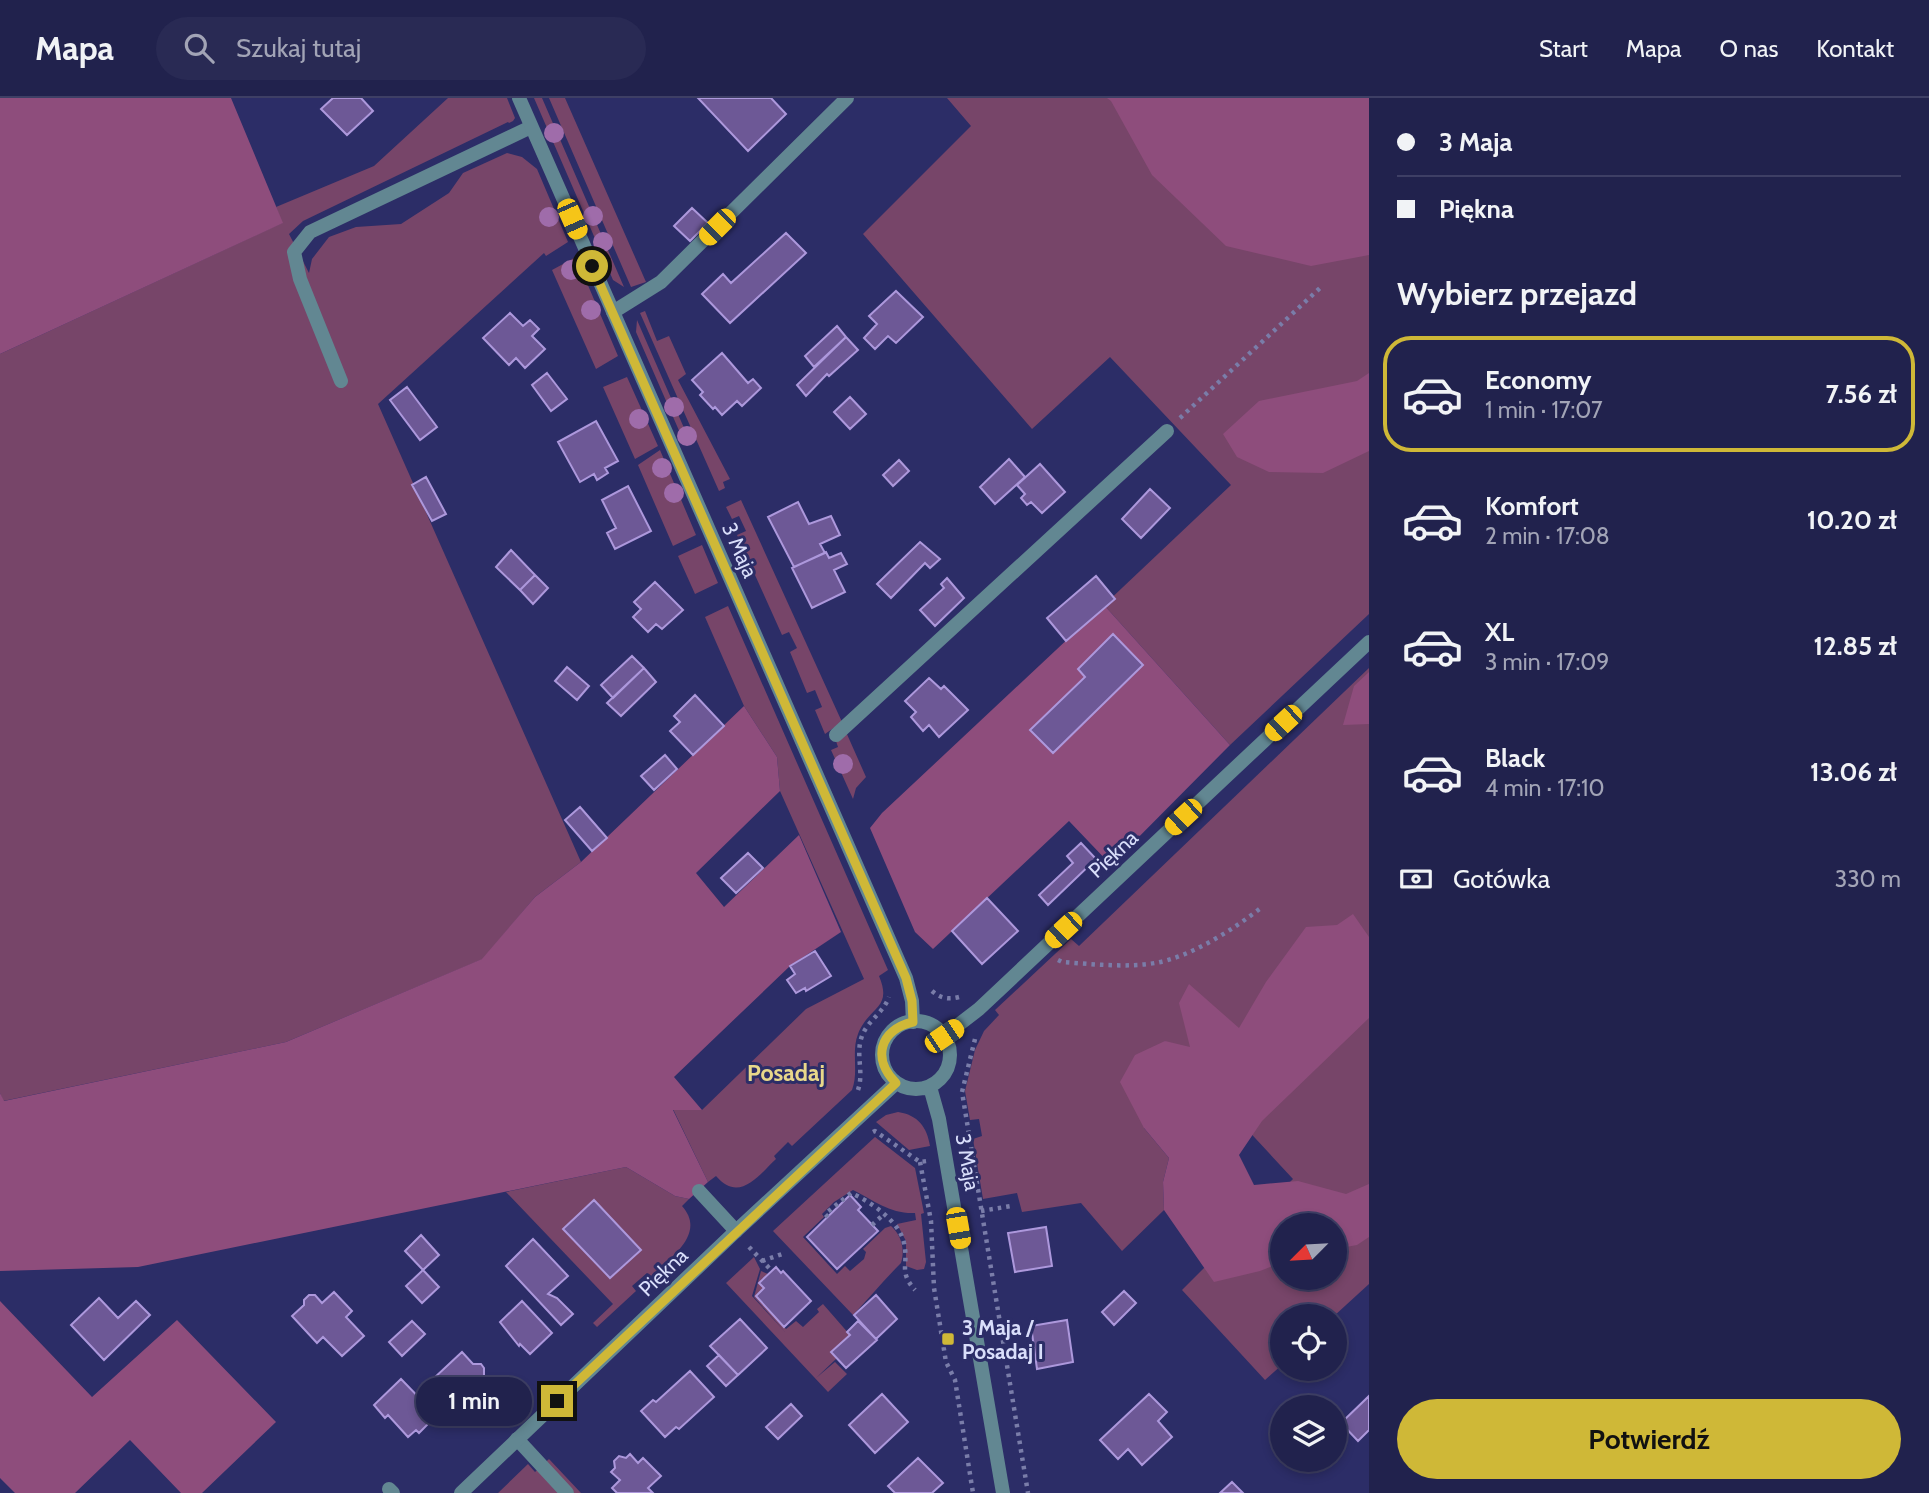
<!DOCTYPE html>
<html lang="pl">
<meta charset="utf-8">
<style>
:root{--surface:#21224d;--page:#292a54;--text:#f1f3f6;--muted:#a2a4b6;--line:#3e3f65;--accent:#cfb837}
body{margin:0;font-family:Cabin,sans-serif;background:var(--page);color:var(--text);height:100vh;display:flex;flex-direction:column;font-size:26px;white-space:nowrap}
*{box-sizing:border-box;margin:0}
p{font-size:23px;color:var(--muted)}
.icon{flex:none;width:38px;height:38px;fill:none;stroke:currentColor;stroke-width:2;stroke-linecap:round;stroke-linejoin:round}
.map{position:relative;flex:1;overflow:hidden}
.panel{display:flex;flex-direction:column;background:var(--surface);width:560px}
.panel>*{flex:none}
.banner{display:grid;align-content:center;height:154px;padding:0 28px;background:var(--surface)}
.needle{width:46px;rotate:246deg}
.controls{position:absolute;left:1270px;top:1115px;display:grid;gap:14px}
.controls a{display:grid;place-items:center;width:77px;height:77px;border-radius:50%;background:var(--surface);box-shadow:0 4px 10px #0003,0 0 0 2px var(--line);font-size:35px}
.end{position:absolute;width:32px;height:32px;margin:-16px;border:9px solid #cfb837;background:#111;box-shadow:0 0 0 4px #111}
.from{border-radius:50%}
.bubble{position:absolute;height:49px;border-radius:24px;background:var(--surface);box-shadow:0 4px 10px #0003,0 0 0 2px var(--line);font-size:23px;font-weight:700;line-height:49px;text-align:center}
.car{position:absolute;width:21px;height:42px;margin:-21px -10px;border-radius:9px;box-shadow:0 0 5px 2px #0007;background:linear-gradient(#f5c518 24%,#345 0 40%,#f5c518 0 76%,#345 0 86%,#f5c518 0)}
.banner b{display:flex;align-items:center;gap:24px;height:66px;font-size:26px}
.banner b+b{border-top:2px solid var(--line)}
.banner i{width:18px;height:18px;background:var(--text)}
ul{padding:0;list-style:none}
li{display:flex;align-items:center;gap:21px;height:116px;margin:0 14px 10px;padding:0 14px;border:4px solid transparent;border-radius:28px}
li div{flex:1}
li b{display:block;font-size:26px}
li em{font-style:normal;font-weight:700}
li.active{border-color:var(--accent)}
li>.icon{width:63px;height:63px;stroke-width:1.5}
h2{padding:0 28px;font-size:32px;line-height:84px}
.pay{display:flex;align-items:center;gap:18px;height:77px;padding:0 28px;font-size:26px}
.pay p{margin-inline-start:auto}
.action{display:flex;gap:14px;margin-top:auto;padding:14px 28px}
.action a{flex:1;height:80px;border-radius:42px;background:var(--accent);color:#111;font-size:28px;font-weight:700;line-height:80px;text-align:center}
header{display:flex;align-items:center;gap:42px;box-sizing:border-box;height:98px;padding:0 35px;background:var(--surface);border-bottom:2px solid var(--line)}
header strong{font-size:33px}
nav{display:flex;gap:38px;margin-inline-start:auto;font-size:24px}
.search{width:490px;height:63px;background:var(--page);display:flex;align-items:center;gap:18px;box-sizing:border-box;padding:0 24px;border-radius:38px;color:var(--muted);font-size:26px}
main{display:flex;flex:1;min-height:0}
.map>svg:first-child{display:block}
</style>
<header>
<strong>Mapa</strong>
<div class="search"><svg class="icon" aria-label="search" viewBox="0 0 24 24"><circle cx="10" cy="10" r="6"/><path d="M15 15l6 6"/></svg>Szukaj tutaj</div>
<nav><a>Start</a><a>Mapa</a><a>O nas</a><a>Kontakt</a></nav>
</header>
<main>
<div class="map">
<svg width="1369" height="1395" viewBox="0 0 1369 1395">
<rect width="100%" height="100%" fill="#2c2d67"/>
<path fill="#774569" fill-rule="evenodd" d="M448,0H507L515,20L513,23L509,25L508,24L303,123L289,136L309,175L312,161L329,139L356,129L401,126L449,95L463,75L507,55L522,59L537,71L568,144L546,158L544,155L378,306L581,764L535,799L483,861L286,944L3,1003L0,995V256L282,125L276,109L374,68Z
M534,0H542L624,189L613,182Z
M549,0H565L646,184L631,189Z
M947,0H1369V516L1230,647L1104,507L1231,387L1110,259L1032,331L863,136L971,28Z
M576,159L618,258L596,271L552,172Z
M645,213L657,243L669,238L686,276L678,282L730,381L723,384L725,390L719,393L640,215Z
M637,222L691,346H689L684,344L636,234Z
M627,279L658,348L635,361L603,289Z
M660,352L696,437L673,448L638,367Z
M741,402L842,624L825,636L815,612L822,609L815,592L807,595L790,554L797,550L789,534L782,537L737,437L746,433L739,418L732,421L726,409Z
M702,447L718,485L695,496L678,458Z
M728,508L888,872L879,878C893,911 869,908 858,936C851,954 859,974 852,992L792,1048L788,1044L774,1058L776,1061C758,1078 739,1105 716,1078L708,1084L673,1011L702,1012L806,911L864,881L780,693L777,659L744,608L705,519Z
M1369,570V1186L1334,1218H1283V1266L1265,1282L1182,1192L1293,1081L1165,943L1144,1030L1169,1060L1163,1084L1164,1112L1122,1153L1081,1105L1022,1114L1017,1095L983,1101L973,1041L982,1038L979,1021L970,1022L965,993L975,952L984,933L999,917L995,912L1071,841L1079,848ZM1283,1127H1335V1180H1283Z
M846,634L866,679L856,690L853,701L831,652L838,649L836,643Z
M898,1014C918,1017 927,1029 930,1048L909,1052L876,1024L886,1017Z
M875,1039L915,1070L924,1115L921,1116L926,1164L924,1171L917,1172L906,1168V1143L897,1126L916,1122L915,1115C890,1116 875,1103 853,1092L834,1104L822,1116L824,1119L803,1139L837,1176L845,1168L850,1173L864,1161L866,1154L863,1151L885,1130L891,1128C902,1138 905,1152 901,1165C884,1182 870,1199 853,1217L773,1133Z
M626,1069L675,1098L689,1101L682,1108C707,1136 670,1160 651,1178L647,1175L632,1188L636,1193L597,1229L593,1225L613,1206L506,1094Z
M754,1159L760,1171L752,1198L786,1235L754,1199L761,1173L768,1176L759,1185L764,1190L756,1198L786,1231L796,1223L803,1229L819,1214L817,1211L823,1206L850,1237L831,1254L837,1260L816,1280L835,1264L847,1276L828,1294L726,1185Z
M549,1361L581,1395H498L528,1366L535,1374Z"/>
<path fill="#8e4d7c" d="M0,0H231L283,125L0,256Z
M1107,0H1369V157L1311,168L1226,148L1152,77L1111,3Z
M1369,275V353L1323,375L1269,374L1237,359L1223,336L1259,303L1357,283Z
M1104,507L1230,647L1111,767L1069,723L933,851L915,834L870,730L882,715Z
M1369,574V626L1343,627L1354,588Z
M744,608L777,659L780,693L696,775L724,809L799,737L841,834L790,868L674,979L702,1012H673L708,1084L689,1101L675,1098L626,1069L138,1169L0,1173V995L4,1003L286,944L482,861L535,799L581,764Z
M1353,816L1369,839V920L1262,1023L1239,1057L1254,1087L1298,1083L1346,1096L1369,1086V1139L1357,1147L1335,1151V1127H1283V1164L1260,1173L1214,1184L1164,1112L1163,1084L1169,1060L1144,1030L1120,984L1135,957L1165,943L1190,949L1179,905L1189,886L1239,930L1266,884L1306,829L1337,827Z
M0,1203L92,1299L177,1222L276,1324L202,1395H181L130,1342L75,1395H15L0,1380Z"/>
<path fill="#6d5896" stroke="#ad98dc" stroke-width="2" d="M333,0H361L373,13L347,37L321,11Z
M698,0H771L786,16L748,53Z
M692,110L708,125L690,143L674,128Z
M786,135L806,155L730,225L702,196L723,176L731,185Z
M896,193L923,219L896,245L888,238L875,251L864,240L877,226L869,218Z
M510,215L523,228L530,222L539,231L532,238L545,251L525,270L516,260L509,267L483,240Z
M837,228L846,239L814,269L805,258Z
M846,239L858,252L829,278L827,276L806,298L797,287Z
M722,255L748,285L753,281L761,290L742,308L737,303L722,317L715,309L713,311L700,297L703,294L692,282Z
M547,275L567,301L551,313L532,287Z
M407,289L437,329L420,342L390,302Z
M850,299L866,316L850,331L834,314Z
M596,323L618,363L605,370L608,375L597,382L594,376L580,384L558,344Z
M1009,361L1025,379L995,406L980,389Z
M899,362L909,373L893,388L883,377Z
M1040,366L1065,394L1042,415L1031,404L1027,407L1021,400L1025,396L1017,387Z
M426,379L446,416L432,423L412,387Z
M628,388L651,433L615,451L607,435L616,430L602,402Z
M1150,391L1170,410L1141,440L1122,421Z
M798,404L809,426L831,418L840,437L820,446L825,455L794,469L768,419Z
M920,444L940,461L930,470L925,465L891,500L877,486Z
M511,452L535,477L520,492L496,469Z
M826,454L829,460L841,455L847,466L834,472L845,494L812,510L792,470Z
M535,477L548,490L533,506L520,492Z
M1096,478L1115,501L1066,543L1047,520Z
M947,480L964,500L935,528L920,512L944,490L941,486Z
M655,484L683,512L662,531L656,526L648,534L633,519L641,511L634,504Z
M1113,536L1143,567L1053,655L1030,632L1085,579L1078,571Z
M632,558L644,570L613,600L601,587Z
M567,569L589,588L577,602L555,583Z
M644,570L656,584L621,618L607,605Z
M929,580L941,591L944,588L968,612L939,639L929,627L923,633L911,619L916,614L905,603Z
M695,597L724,628L693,657L670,633L680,624L674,618Z
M665,657L677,671L654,692L641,678Z
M580,709L607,740L592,753L565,722Z
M1081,745L1096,761L1048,807L1039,797L1073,765L1067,758Z
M748,755L763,770L736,795L721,780Z
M987,800L1018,833L982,866L952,833Z
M815,853L831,878L806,893L805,890L796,895L787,882L795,876L790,868Z
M850,1097L861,1109L858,1112L878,1133L837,1171L807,1139Z
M594,1102L641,1152L610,1180L563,1131Z
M1046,1129L1052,1168L1015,1174L1008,1135Z
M421,1137L439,1157L423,1172L405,1153Z
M533,1141L568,1178L548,1196L557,1200L573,1216L561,1227L506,1168Z
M776,1169L781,1175L783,1173L811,1203L784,1229L756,1198L764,1190L759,1185Z
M423,1172L439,1189L422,1205L406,1188Z
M1124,1193L1136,1205L1114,1227L1102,1214Z
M334,1194L352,1213L346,1219L364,1238L342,1258L323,1239L317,1245L292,1218L304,1207V1202L309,1197H315L322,1205Z
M876,1197L897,1221L876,1241L854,1217Z
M99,1200L118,1220L136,1203L150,1217L104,1262L71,1227Z
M522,1203L552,1235L530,1256L520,1246L519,1248L500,1224Z
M740,1221L767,1250L738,1277L710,1248Z
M1067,1222L1073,1264L1037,1271L1031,1228Z
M412,1223L425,1236L402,1258L389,1244Z
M858,1223L877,1242L846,1270L831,1254L850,1237L847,1234Z
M462,1254L473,1266H481L484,1270V1277L495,1290L476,1307L473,1303L463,1312L433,1281Z
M719,1257L738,1277L726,1288L707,1268Z
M690,1273L714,1299L679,1331L676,1329L665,1339L641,1313L653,1302L656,1304Z
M401,1281L434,1315L426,1323L429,1325L419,1335L416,1332L408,1339L388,1317L385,1320L374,1307Z
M882,1296L908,1324L875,1355L849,1327Z
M1149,1296L1167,1314L1158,1323L1172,1339L1142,1367L1128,1351L1118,1361L1100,1342Z
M1369,1298V1332L1358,1343L1341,1325Z
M791,1306L802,1318L778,1341L766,1329Z
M630,1356L638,1365L643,1360L661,1378L648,1390L653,1395H617L612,1390L620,1382L611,1374L615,1370L614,1363L619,1358L626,1360Z
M918,1360L943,1385L932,1395H895L888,1388Z
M1232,1384L1243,1395H1220Z"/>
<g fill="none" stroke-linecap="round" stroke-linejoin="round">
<path stroke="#7a7da9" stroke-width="4.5" stroke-dasharray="3.5 5" stroke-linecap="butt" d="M1180,320L1320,190
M1058,862L1062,864C1092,866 1126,870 1155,865C1191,859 1234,831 1262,809
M932,893C940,900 948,902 959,899
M975,941L962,994L1028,1395
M858,992C864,975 856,958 861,941C866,923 883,916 889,899
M873,1034L875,1033L920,1064L927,1063
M920,1064L931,1123L934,1190L946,1264L955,1282L973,1395
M981,1113L1011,1108
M828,1119L825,1116L851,1095C870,1103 900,1124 904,1145C909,1167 898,1173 915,1192
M872,1127L883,1117
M749,1149L772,1173
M762,1163L785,1155"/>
<path stroke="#628792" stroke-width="14" d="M613,214L661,184L847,0
M341,283L300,181L294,154L310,134L531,29
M836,637L1167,333
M517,1341L567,1395"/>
<path stroke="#628792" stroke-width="14" d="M519,0L906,880L912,903L913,924
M699,1093L736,1133
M389,1391L393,1395"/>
<path stroke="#628792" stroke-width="14" d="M882 957a34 34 0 1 1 68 0a34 34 0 1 1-68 0Z
M944,938L979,911L1369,544
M930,989L939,1021L1003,1395
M461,1395L736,1133L896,985"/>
</g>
<g fill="#9f6caa">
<circle cx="554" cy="35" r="10"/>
<circle cx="593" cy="118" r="10"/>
<circle cx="549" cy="119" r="10"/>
<circle cx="603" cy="144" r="10"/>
<circle cx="571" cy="172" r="10"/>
<circle cx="591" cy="212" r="10"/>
<circle cx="674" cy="309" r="10"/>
<circle cx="639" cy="321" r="10"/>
<circle cx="687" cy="338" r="10"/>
<circle cx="662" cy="370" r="10"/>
<circle cx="674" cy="395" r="10"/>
<circle cx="843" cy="666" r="10"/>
</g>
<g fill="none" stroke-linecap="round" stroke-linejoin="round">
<path stroke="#cfb837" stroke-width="9" d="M557,1303L896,985C872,961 879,932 913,924L912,903L906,880L592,168"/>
</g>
<rect fill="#cfb837" stroke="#2c2d67" stroke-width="2.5" x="941" y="1234" width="14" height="14" rx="3.5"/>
<g text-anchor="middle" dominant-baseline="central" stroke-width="6" stroke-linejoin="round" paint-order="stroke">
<g font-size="21" fill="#d9defa" stroke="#2c2d67">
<text transform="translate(740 452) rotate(66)">3 Maja</text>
<text transform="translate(1113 756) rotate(-43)">Piękna</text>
<text transform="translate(968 1064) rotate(80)">3 Maja</text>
<text transform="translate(663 1174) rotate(-44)">Piękna</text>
</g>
<g font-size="21" font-weight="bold" fill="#d9defa" stroke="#2c2d67" text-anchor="start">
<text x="962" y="1229">3 Maja /<tspan x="962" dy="24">Posadaj I</tspan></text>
</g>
<g font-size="23" font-weight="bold" fill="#e8d88a" stroke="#2c2d67">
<text x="786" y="975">Posadaj</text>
</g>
</g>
</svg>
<div class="controls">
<a><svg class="needle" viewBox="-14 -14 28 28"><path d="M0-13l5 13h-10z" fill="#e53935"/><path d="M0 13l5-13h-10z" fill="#a2a4b6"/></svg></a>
<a><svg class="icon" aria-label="locate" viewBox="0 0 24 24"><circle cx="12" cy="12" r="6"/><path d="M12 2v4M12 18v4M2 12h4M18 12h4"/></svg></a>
<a><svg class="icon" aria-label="layers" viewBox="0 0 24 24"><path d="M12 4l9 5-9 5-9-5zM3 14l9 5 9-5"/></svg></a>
</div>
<i class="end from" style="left:592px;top:168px"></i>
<i class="end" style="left:557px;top:1303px"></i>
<div class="bubble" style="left:416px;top:1279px;width:116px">1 min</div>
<i class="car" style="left:572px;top:121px;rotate:156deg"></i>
<i class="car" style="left:717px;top:129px;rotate:225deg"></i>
<i class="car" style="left:1283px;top:625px;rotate:227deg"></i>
<i class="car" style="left:1183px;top:719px;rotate:227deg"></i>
<i class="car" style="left:1063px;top:832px;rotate:227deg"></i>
<i class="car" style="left:944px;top:938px;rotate:56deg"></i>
<i class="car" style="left:958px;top:1130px;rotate:170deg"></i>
</div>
<section class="panel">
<div class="banner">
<b><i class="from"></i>3 Maja</b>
<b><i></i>Piękna</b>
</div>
<h2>Wybierz przejazd</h2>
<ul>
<li class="active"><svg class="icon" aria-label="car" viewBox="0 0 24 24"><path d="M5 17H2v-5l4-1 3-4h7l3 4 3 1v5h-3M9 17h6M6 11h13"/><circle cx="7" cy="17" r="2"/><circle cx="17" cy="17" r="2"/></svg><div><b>Economy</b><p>1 min · 17:07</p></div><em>7.56 zł</em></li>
<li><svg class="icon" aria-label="car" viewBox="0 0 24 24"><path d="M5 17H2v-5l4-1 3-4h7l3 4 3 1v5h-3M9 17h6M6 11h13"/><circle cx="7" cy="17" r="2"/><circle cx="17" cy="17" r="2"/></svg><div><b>Komfort</b><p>2 min · 17:08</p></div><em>10.20 zł</em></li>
<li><svg class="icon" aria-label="car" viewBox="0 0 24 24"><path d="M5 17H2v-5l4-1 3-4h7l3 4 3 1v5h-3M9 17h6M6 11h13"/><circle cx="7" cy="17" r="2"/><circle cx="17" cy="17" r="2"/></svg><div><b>XL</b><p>3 min · 17:09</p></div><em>12.85 zł</em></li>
<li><svg class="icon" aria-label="car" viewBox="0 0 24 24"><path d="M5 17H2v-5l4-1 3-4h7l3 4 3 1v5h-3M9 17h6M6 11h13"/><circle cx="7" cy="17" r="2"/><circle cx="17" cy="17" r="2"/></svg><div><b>Black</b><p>4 min · 17:10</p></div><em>13.06 zł</em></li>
</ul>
<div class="pay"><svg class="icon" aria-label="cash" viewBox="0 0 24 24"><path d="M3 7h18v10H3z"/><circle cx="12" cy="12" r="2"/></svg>Gotówka<p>330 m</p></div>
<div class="action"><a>Potwierdź</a></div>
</section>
</main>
